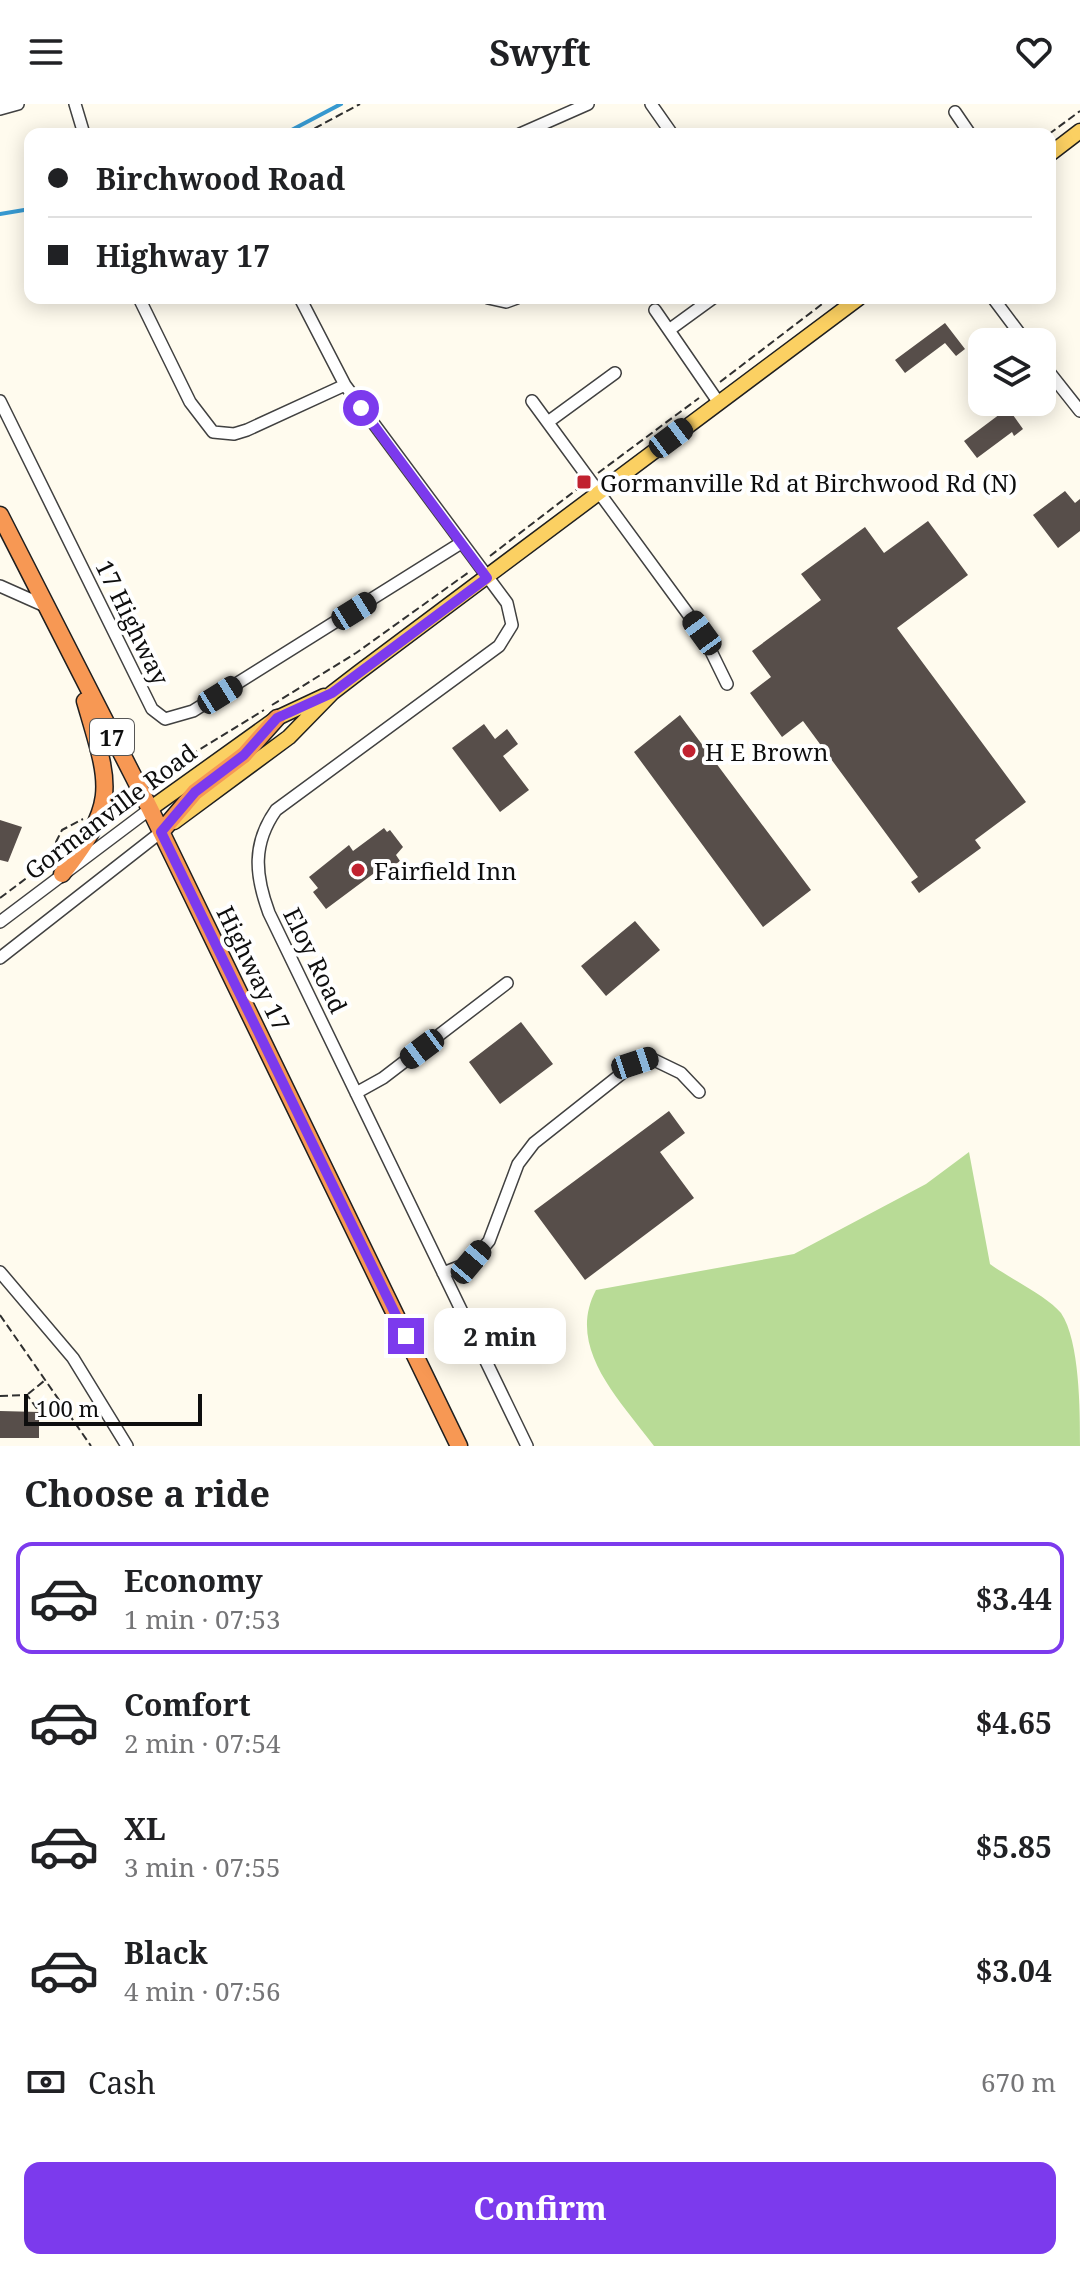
<!DOCTYPE html>
<meta charset="utf-8">
<style>
:root{--surface:#fff;--page:#f6f6f6;--text:#202124;--muted:#757577;--line:#e0e0e0;--accent:#7c3aed}
body{margin:0;font-family:"Noto Serif",serif;background:var(--page);color:var(--text);height:100vh;display:flex;flex-direction:column;font-size:30px;white-space:nowrap}
*{box-sizing:border-box;margin:0}
p{font-size:26px;color:var(--muted)}
.icon{flex:none;width:44px;height:44px;fill:none;stroke:currentColor;stroke-width:2;stroke-linecap:round;stroke-linejoin:round}
.map{position:relative;height:1342px;overflow:hidden}
.drawer{display:flex;flex-direction:column;background:var(--surface);flex:1}
.drawer>*{flex:none}
.banner{position:absolute;left:24px;top:24px;width:1032px;height:176px;border-radius:16px;box-shadow:0 4px 20px #0003;display:grid;align-content:center;height:176px;padding:0 24px;background:var(--surface)}
.fabs{position:absolute;left:968px;top:224px;display:grid;gap:16px}
.fabs a{display:grid;place-items:center;width:88px;height:88px;border-radius:16px;background:var(--surface);box-shadow:0 4px 20px #0003;font-size:40px}
.scale{position:absolute;left:24px;bottom:20px;width:178px;box-sizing:border-box;padding-left:8px;border:4px solid #0e0e0e;border-top:0;font-size:22px;line-height:28px;white-space:nowrap;color:#0e0e0e;-webkit-text-stroke:6px #fff;paint-order:stroke}
.end{position:absolute;width:36px;height:36px;margin:-18px;border:10px solid #7c3aed;background:#fff;box-shadow:0 0 0 4px #fff}
.from{border-radius:50%}
.bubble{position:absolute;height:56px;border-radius:16px;background:var(--surface);box-shadow:0 4px 20px #0003;font-size:26px;font-weight:700;line-height:56px;text-align:center}
.car{position:absolute;width:24px;height:48px;margin:-24px -12px;border-radius:10px;box-shadow:0 0 6px 2px #0007;background:linear-gradient(#222 24%,#8ab4d8 0 40%,#222 0 76%,#8ab4d8 0 86%,#222 0)}
.banner b{display:flex;align-items:center;gap:28px;height:76px;font-size:30px}
.banner b+b{border-top:2px solid var(--line)}
.banner i{width:20px;height:20px;background:var(--text)}
ul{padding:0;list-style:none}
li{display:flex;align-items:center;gap:24px;height:112px;margin:0 16px 12px;padding:0 8px;border:4px solid transparent;border-radius:16px}
li div{flex:1}
li b{display:block;font-size:30px}
li em{font-style:normal;font-weight:700}
li.on{border-color:var(--accent)}
li>.icon{width:72px;height:72px;stroke-width:1.5}
h2{padding:0 24px;font-size:36px;line-height:96px}
.pay{display:flex;align-items:center;gap:20px;height:88px;padding:0 24px;font-size:30px}
.pay p{margin-inline-start:auto}
.cta{display:flex;gap:16px;margin-top:auto;padding:16px 24px}
.cta a{flex:1;height:92px;border-radius:16px;background:var(--accent);color:#fff;font-size:32px;font-weight:700;line-height:92px;text-align:center}
header{display:flex;justify-content:space-between;align-items:center;height:104px;padding:0 24px;background:var(--surface);font-size:36px;font-weight:700}
.map>svg:first-child{display:block}
</style>
<header><svg class="icon" aria-label="menu" viewBox="0 0 24 24"><path d="M4 6h16M4 12h16M4 18h16"/></svg>Swyft<svg class="icon" aria-label="heart" viewBox="0 0 24 24"><path d="M12 20l-8-8c-3-5 5-10 8-4 3-6 11-1 8 4z"/></svg></header>
<div class="map">
<svg width="1080" height="1342" viewBox="0 0 1080 1342">
<rect width="100%" height="100%" fill="#fffbee"/>
<path fill="#b8db96" d="M969,1048L990,1160C1009,1174 1047,1192 1061,1209C1080,1237 1080,1307 1080,1342H654C621,1297 565,1244 596,1186L794,1150L926,1080Z"/>
<g fill="none" stroke-linecap="round" stroke-linejoin="round">
<path stroke="#3799d0" stroke-width="4" d="M284,30L341,0
M0,110L30,105"/>
</g>
<path fill="#574e4a" d="M945,219L965,245L956,252L945,239L905,269L895,256Z
M1008,304L1023,325L1014,332L1012,328L977,354L964,337Z
M1065,387L1075,399L1080,395V427L1058,444L1033,411Z
M928,417L968,471L897,524L1026,698L975,736L981,744L919,789L911,778L918,773L803,617L782,633L750,589L771,573L752,547L821,496L801,470L865,423L884,449Z
M680,611L811,786L763,823L634,648Z
M484,620L495,635L507,625L518,640L503,652L529,686L500,708L452,644Z
M0,716L22,723L8,758L0,756Z
M384,724L387,728L390,726L403,743L396,751L400,757L380,772L377,767L326,805L313,788L318,784L309,773L349,741L353,747Z
M635,817L660,846L606,892L581,862Z
M521,918L553,960L500,1000L469,958Z
M669,1007L685,1029L660,1048L694,1094L585,1176L534,1107Z
M0,1307L39,1308V1334H0Z"/>
<g fill="none" stroke-linecap="round" stroke-linejoin="round">
<g stroke="#414141" stroke-width="14">
<path id="minor" d="M75,0L84,30
M651,0L672,30
M0,5L18,0
M955,8L970,30
M520,30L588,0
M139,194L190,298L213,328L234,330L247,326L345,281
M300,194L345,281L507,499L512,521L499,542L276,706C252,740 255,771 269,809L527,1342
M488,194L506,198L517,194
M993,194L1026,238
M655,206L719,299
M669,226L713,194
M1042,259L1080,307
M0,297L152,605L165,615L193,607L461,439
M532,297L702,529L727,580
M548,318L615,269
M0,482L45,502
M0,818L150,705
M0,854L161,728
M356,989L383,974L507,879
M0,1168L73,1254L127,1342
M443,1169L471,1158L489,1137L518,1060L534,1039L635,959L650,954L681,969L699,988"/>
</g>
<g stroke="#1f1f1f" stroke-width="17">
<path id="major" d="M1050,50L1080,27
M150,705L277,614L324,592
M174,718L289,633L332,589L358,569L859,194"/>
</g>
<g stroke="#1f1f1f" stroke-width="19">
<path id="highway" d="M0,411L150,705L459,1342
M161,728L195,688L244,651L277,614
M62,770C119,697 110,683 85,597"/>
</g>
<path stroke="#303030" stroke-width="2" stroke-dasharray="8 4" stroke-linecap="butt" d="M304,30L360,0
M1049,30L1080,7
M720,278L830,194
M598,369L699,294
M490,452L580,383
M272,601L356,549L469,468
M153,681L176,660L264,606
M116,710L130,700
M60,750L56,738L62,726L83,715
M0,794L28,773L49,764
M0,1211L91,1342
M28,1290L44,1277
M0,1292L27,1291L38,1306"/>
<use href="#minor" stroke="#fff" stroke-width="11"/>
<use href="#major" stroke="#fbd062" stroke-width="14"/>
<use href="#highway" stroke="#f79854" stroke-width="16"/>
</g>
<g fill="none" stroke-linecap="round" stroke-linejoin="round">
<path stroke="#7c3aed" stroke-width="10" d="M361,304L487,474L332,589L277,614L244,651L195,688L161,728L406,1232"/>
</g>
<g fill="#c12230" stroke="#fff" stroke-width="3">
<rect x="576" y="370" width="16" height="16" rx="4"/>
<circle cx="689" cy="647" r="8"/>
<circle cx="358" cy="766" r="8"/>
</g>
<g text-anchor="middle" dominant-baseline="central" stroke-width="8" stroke-linejoin="round" paint-order="stroke">
<rect fill="#fff" stroke="#565656" stroke-width="2" x="90" y="615" width="44" height="36" rx="6"/>
<g font-size="22" font-weight="bold" fill="#0e0e0e">
<text x="112" y="633">17</text>
</g>
<g font-size="24" fill="#0e0e0e" stroke="#fff" text-anchor="start">
<text x="600" y="378">Gormanville Rd at Birchwood Rd (N)</text>
<text x="705" y="647">H E Brown</text>
<text x="374" y="766">Fairfield Inn</text>
</g>
<g font-size="24" fill="#0e0e0e" stroke="#fff">
<text transform="translate(133 518) rotate(64)">17 Highway</text>
<text transform="translate(110 707) rotate(-37)">Gormanville Road</text>
<text transform="translate(316 856) rotate(64)">Eloy Road</text>
<text transform="translate(254 864) rotate(64)">Highway 17</text>
</g>
</g>
</svg>
<div class="fabs">
<a><svg class="icon" aria-label="layers" viewBox="0 0 24 24"><path d="M12 4l9 5-9 5-9-5zM3 14l9 5 9-5"/></svg></a>
</div>
<div class="scale">100 m</div>
<i class="end from" style="left:361px;top:304px"></i>
<i class="end" style="left:406px;top:1232px"></i>
<div class="bubble" style="left:434px;top:1204px;width:132px">2 min</div>
<i class="car" style="left:671px;top:334px;rotate:53deg"></i>
<i class="car" style="left:354px;top:507px;rotate:58deg"></i>
<i class="car" style="left:702px;top:529px;rotate:324deg"></i>
<i class="car" style="left:220px;top:591px;rotate:58deg"></i>
<i class="car" style="left:422px;top:945px;rotate:233deg"></i>
<i class="car" style="left:635px;top:959px;rotate:72deg"></i>
<i class="car" style="left:471px;top:1158px;rotate:40deg"></i>
<div class="banner">
<b><i class="from"></i>Birchwood Road</b>
<b><i></i>Highway 17</b>
</div>
</div>
<section class="drawer">
<h2>Choose a ride</h2>
<ul>
<li class="on"><svg class="icon" aria-label="car" viewBox="0 0 24 24"><path d="M5 17H2v-5l4-1 3-4h7l3 4 3 1v5h-3M9 17h6M6 11h13"/><circle cx="7" cy="17" r="2"/><circle cx="17" cy="17" r="2"/></svg><div><b>Economy</b><p>1 min · 07:53</p></div><em>$3.44</em></li>
<li><svg class="icon" aria-label="car" viewBox="0 0 24 24"><path d="M5 17H2v-5l4-1 3-4h7l3 4 3 1v5h-3M9 17h6M6 11h13"/><circle cx="7" cy="17" r="2"/><circle cx="17" cy="17" r="2"/></svg><div><b>Comfort</b><p>2 min · 07:54</p></div><em>$4.65</em></li>
<li><svg class="icon" aria-label="car" viewBox="0 0 24 24"><path d="M5 17H2v-5l4-1 3-4h7l3 4 3 1v5h-3M9 17h6M6 11h13"/><circle cx="7" cy="17" r="2"/><circle cx="17" cy="17" r="2"/></svg><div><b>XL</b><p>3 min · 07:55</p></div><em>$5.85</em></li>
<li><svg class="icon" aria-label="car" viewBox="0 0 24 24"><path d="M5 17H2v-5l4-1 3-4h7l3 4 3 1v5h-3M9 17h6M6 11h13"/><circle cx="7" cy="17" r="2"/><circle cx="17" cy="17" r="2"/></svg><div><b>Black</b><p>4 min · 07:56</p></div><em>$3.04</em></li>
</ul>
<div class="pay"><svg class="icon" aria-label="cash" viewBox="0 0 24 24"><path d="M3 7h18v10H3z"/><circle cx="12" cy="12" r="2"/></svg>Cash<p>670 m</p></div>
<div class="cta"><a>Confirm</a></div>
</section>
